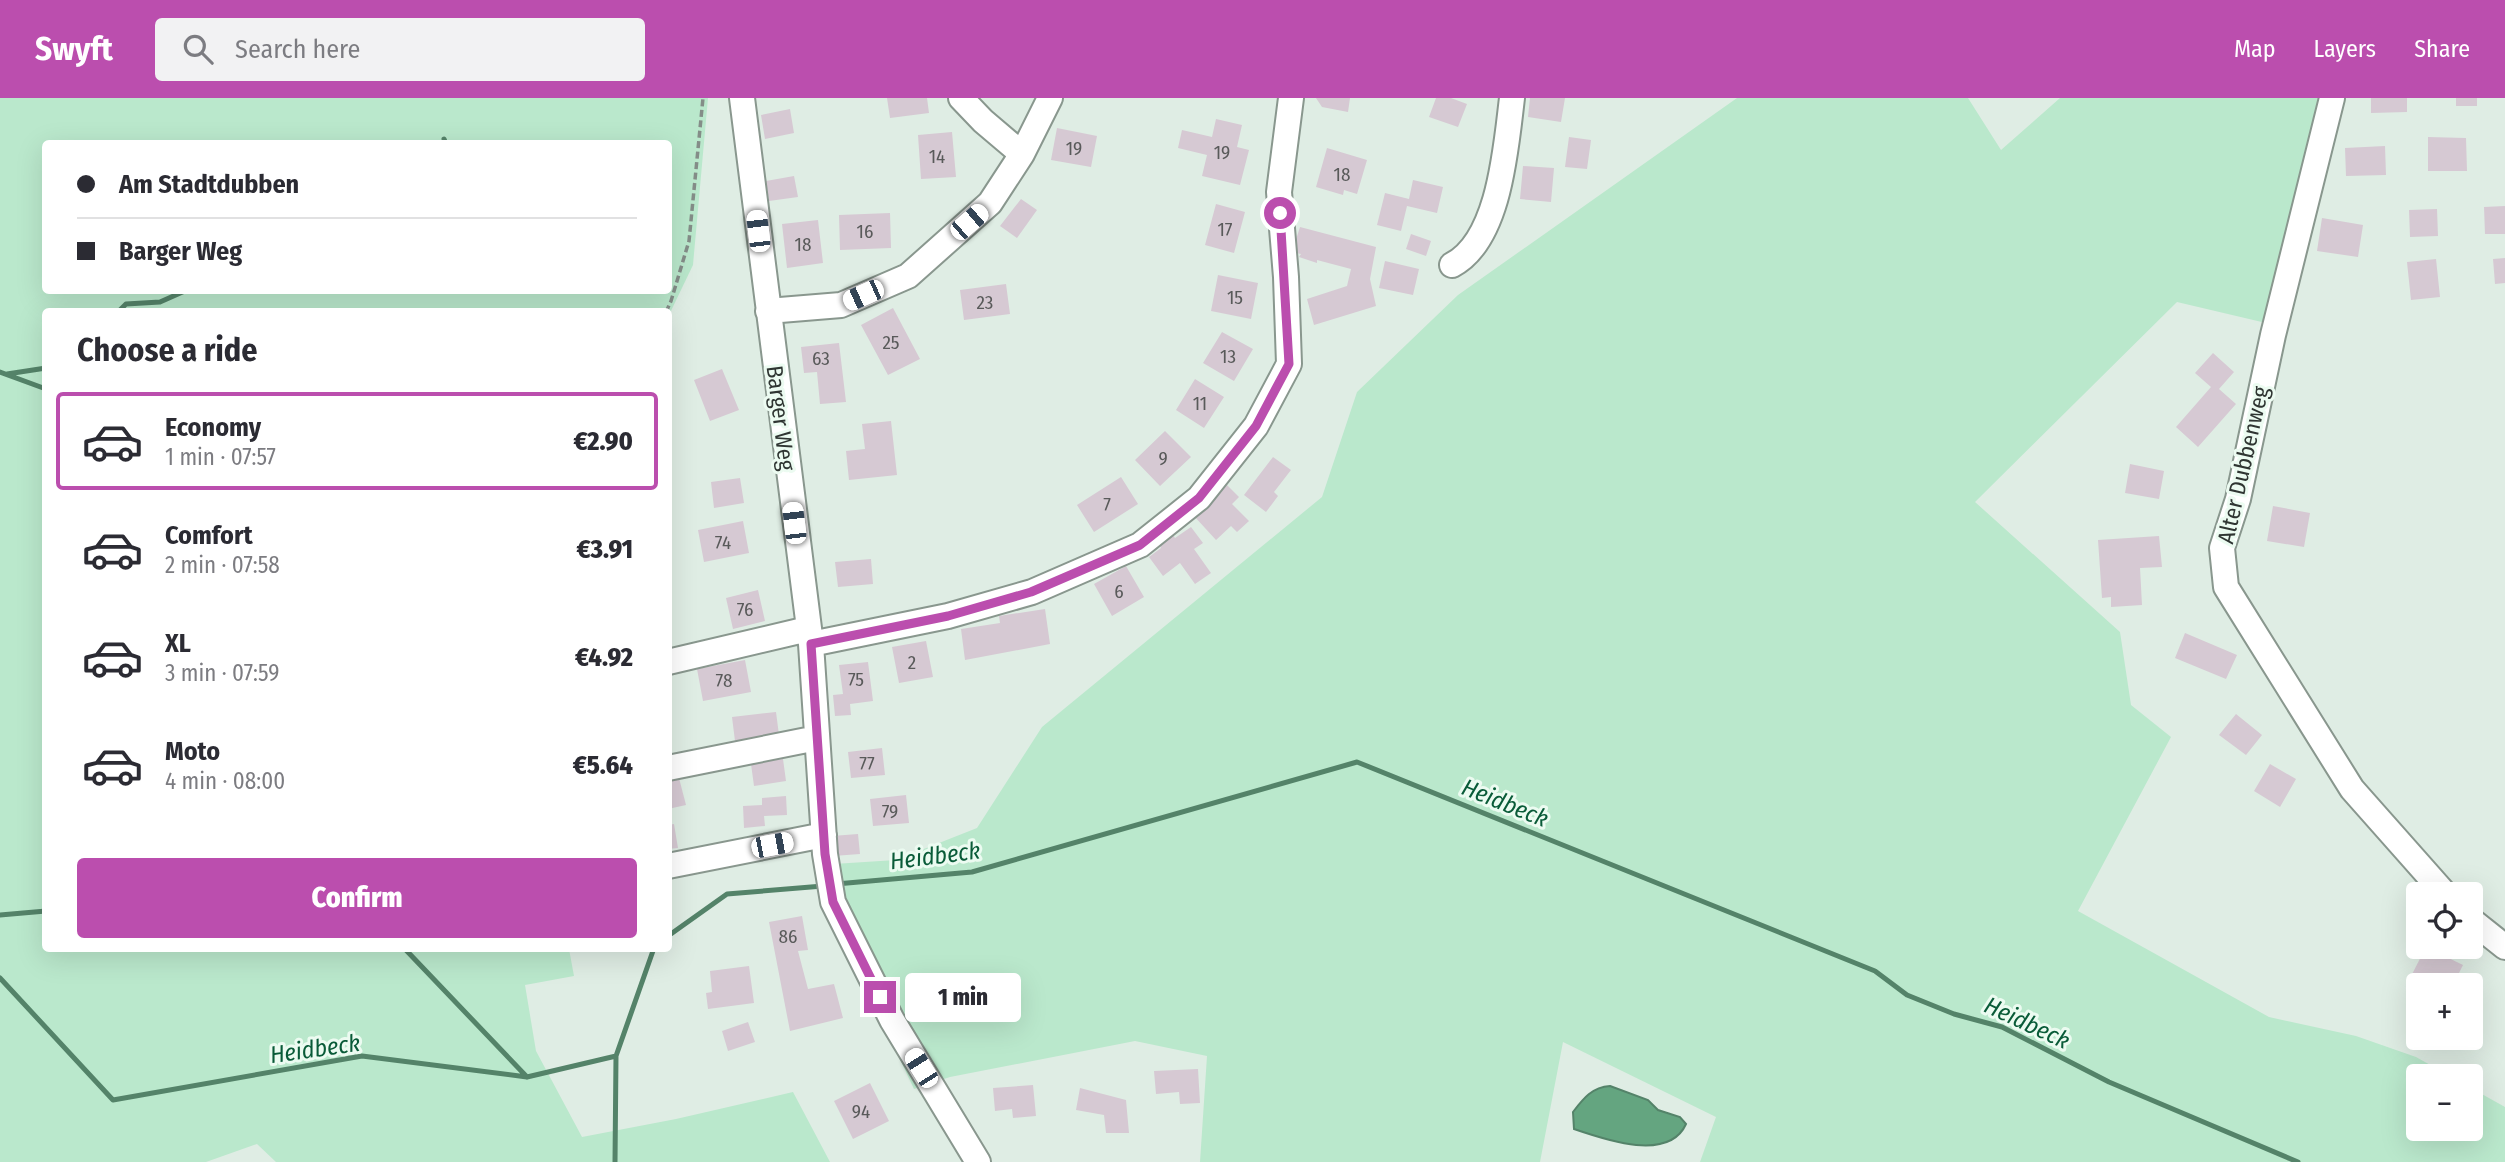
<!DOCTYPE html>
<meta charset="utf-8">
<style>
:root{--surface:#fff;--page:#f2f2f3;--text:#2b2b33;--muted:#7c7c81;--line:#e1e1e2;--accent:#bb4eae}
body{margin:0;font-family:"Fira Sans Condensed",sans-serif;background:var(--page);color:var(--text);height:100vh;display:flex;flex-direction:column;font-size:26px;white-space:nowrap}
*{box-sizing:border-box;margin:0}
p{font-size:23px;color:var(--muted)}
.icon{flex:none;width:38px;height:38px;fill:none;stroke:currentColor;stroke-width:2;stroke-linecap:round;stroke-linejoin:round}
.map{position:relative;flex:1;overflow:hidden}
.drawer{position:absolute;left:42px;top:210px;width:630px;height:644px;display:flex;flex-direction:column;background:var(--surface);border-radius:7px;box-shadow:0 7px 28px #0002}
.drawer>*{flex:none}
.guide{position:absolute;left:42px;top:42px;width:630px;height:154px;border-radius:7px;box-shadow:0 7px 28px #0002;display:grid;align-content:center;height:154px;padding:0 35px;background:var(--surface)}
.controls{position:absolute;left:2406px;top:784px;display:grid;gap:14px}
.controls a{display:grid;place-items:center;width:77px;height:77px;border-radius:7px;background:var(--surface);box-shadow:0 7px 28px #0002;font-size:35px}
.end{position:absolute;width:32px;height:32px;margin:-16px;border:9px solid #bb4eae;background:#fff;box-shadow:0 0 0 4px #fff}
.from{border-radius:50%}
.bubble{position:absolute;height:49px;border-radius:7px;background:var(--surface);box-shadow:0 7px 28px #0002;font-size:23px;font-weight:800;line-height:49px;text-align:center}
.car{position:absolute;width:21px;height:42px;margin:-21px -10px;border-radius:9px;box-shadow:0 0 5px 2px #0007;background:linear-gradient(#fff 24%,#345 0 40%,#fff 0 76%,#345 0 86%,#fff 0)}
.guide b{display:flex;align-items:center;gap:24px;height:66px;font-size:26px}
.guide b+b{border-top:2px solid var(--line)}
.guide i{width:18px;height:18px;background:var(--text)}
ul{padding:0;list-style:none}
li{display:flex;align-items:center;gap:21px;height:98px;margin:0 14px 10px;padding:0 21px;border:4px solid transparent;border-radius:7px}
li div{flex:1}
li b{display:block;font-size:26px}
li em{font-style:normal;font-weight:800}
li.current{border-color:var(--accent)}
li>.icon{width:63px;height:63px;stroke-width:1.5}
h2{padding:0 35px;font-size:32px;line-height:84px}
.primary-button{display:flex;gap:14px;margin-top:auto;padding:14px 35px}
.primary-button a{flex:1;height:80px;border-radius:7px;background:var(--accent);color:#fff;font-size:28px;font-weight:800;line-height:80px;text-align:center}
header{display:flex;align-items:center;gap:42px;box-sizing:border-box;height:98px;padding:0 35px;background:var(--accent);color:#fff}
header strong{font-size:33px}
nav{display:flex;gap:38px;margin-inline-start:auto;font-size:24px}
.search{width:490px;height:63px;background:var(--page);display:flex;align-items:center;gap:18px;box-sizing:border-box;padding:0 24px;border-radius:7px;color:var(--muted);font-size:26px}
.map>svg:first-child{display:block}
</style>
<header>
<strong>Swyft</strong>
<div class="search"><svg class="icon" aria-label="search" viewBox="0 0 24 24"><circle cx="10" cy="10" r="6"/><path d="M15 15l6 6"/></svg>Search here</div>
<nav><a>Map</a><a>Layers</a><a>Share</a></nav>
</header>
<div class="map">
<svg width="2505" height="1064" viewBox="0 0 2505 1064">
<rect width="100%" height="100%" fill="#dfede4"/>
<path fill="#bae8cc" fill-rule="evenodd" d="M0,0H708L693,167L669,217L668,214H46V850L569,851L574,878L525,887L536,953L582,1039L676,1021L793,994L830,1064H276L257,1046L206,1064H0ZM46,46H668V192H46Z
M1737,0H1968L2001,52L2060,0H2318L2266,225L2177,204L1975,404L2120,534L2131,607L2171,639L2078,813L2269,919L2356,938L2416,959L2450,978H2418V1031H2471V990L2505,1009V1064H1700L1716,1019L1563,944L1540,1064H1200L1207,958L1135,943L950,979L914,991L822,796L818,767L896,762L977,730L1042,629L1322,399L1357,294L1458,197Z"/>
<path fill="#64a580" stroke="#548369" stroke-width="2" d="M1610,988L1648,1002L1658,1012L1680,1019L1686,1026C1669,1064 1606,1042 1574,1031L1573,1014C1583,1001 1592,989 1610,988Z"/>
<g fill="none" stroke-linecap="round" stroke-linejoin="round">
<path stroke="#548369" stroke-width="5" d="M444,41L446,46
M118,214L126,206L160,204L187,192
M0,274L46,291
M7,276L46,270
M836,786L972,774L1357,664L1875,873L1907,897L1954,916L2002,929L2109,984L2298,1064
M0,817L46,813
M668,838L727,796L823,788
M404,850L527,979
M0,880L113,1002L362,958L527,979L616,958L654,850
M615,1064L616,958"/>
</g>
<path fill="#d6c9d3" d="M887,0H927L929,15L890,20Z
M1316,0H1350L1348,14L1322,9Z
M1436,0H1451L1467,6L1458,29L1429,19Z
M1530,0H1565L1561,24L1528,19Z
M2371,0H2407V14L2371,15Z
M2456,0H2477V8H2456Z
M790,11L794,35L765,41L761,17Z
M1216,21L1242,27L1237,49L1249,52L1240,87L1202,78L1207,57L1178,50L1182,32L1212,39Z
M1057,30L1097,38L1091,69L1051,62Z
M952,34L956,79L921,81L918,37Z
M1569,39L1591,42L1587,71L1565,69Z
M2428,39L2466,40L2467,73H2428Z
M2385,48L2386,77L2346,78L2345,50Z
M1327,50L1367,62L1357,96L1344,92L1343,97L1316,89Z
M1523,68L1554,70L1551,104L1520,101Z
M794,78L798,99L769,103L766,83Z
M1413,82L1443,89L1437,115L1407,108L1401,133L1377,127L1385,95L1409,101Z
M1021,101L1037,112L1017,140L1000,128Z
M1216,106L1245,114L1234,155L1205,147Z
M2505,108V136H2485L2484,109Z
M2437,111L2438,138L2410,139L2409,112Z
M890,115L891,150L840,152L839,117Z
M2322,120L2363,127L2358,159L2317,153Z
M818,122L823,165L787,170L782,126Z
M1300,129L1376,149L1370,181L1376,208L1314,227L1307,201L1347,188L1351,171L1317,162V165L1299,159L1301,156L1292,154Z
M1411,136L1431,143L1426,158L1406,151Z
M2505,160V185L2495,186L2493,161Z
M2436,161L2440,199L2411,202L2407,164Z
M1385,163L1419,171L1413,197L1379,190Z
M1218,177L1258,185L1251,221L1211,213Z
M1006,186L1010,216L964,222L960,192Z
M893,210L920,261L888,277L861,227Z
M1222,234L1253,251L1234,283L1203,265Z
M839,245L846,304L820,306L817,274L804,275L801,249Z
M2213,255L2234,274L2219,291L2236,306L2198,349L2176,329L2211,289L2195,275Z
M722,271L739,312L710,323L694,282Z
M1195,281L1224,299L1204,330L1176,312Z
M891,323L897,377L849,382L846,353L865,351L862,326Z
M1165,333L1191,359L1160,388L1135,362Z
M1273,359L1291,372L1274,394L1278,398L1266,414L1244,397Z
M2130,366L2164,373L2159,401L2125,395Z
M1121,379L1138,406L1094,434L1077,407Z
M740,380L744,405L714,410L711,384Z
M1227,387L1239,399L1232,406L1249,423L1237,434L1231,428L1216,442L1194,418Z
M2273,408L2310,415L2304,449L2267,443Z
M743,423L749,455L704,464L698,432Z
M1191,429L1203,445L1194,451L1211,475L1195,486L1180,465L1163,478L1149,459L1161,450L1159,446L1173,437L1175,440Z
M2159,438L2162,469L2140,470L2142,507L2111,509V499L2102,500L2098,442Z
M871,461L873,486L838,489L835,464Z
M1126,468L1144,499L1112,518L1094,486Z
M758,492L765,523L733,531L726,500Z
M1045,511L1050,546L965,562L961,531L1000,525L999,518Z
M2185,535L2237,557L2226,581L2175,560Z
M926,543L933,579L899,585L892,549Z
M745,562L751,594L703,603L697,571Z
M868,564L873,603L850,606L851,617L835,618L833,597L843,596L839,567Z
M776,614L779,637L735,643L732,619Z
M2236,616L2262,637L2246,657L2219,637Z
M882,650L885,677L851,680L848,654Z
M783,661L786,683L754,688L751,666Z
M2270,666L2296,681L2280,709L2254,693Z
M679,680L686,707L668,711V682Z
M906,697L909,725L873,728L870,701Z
M786,698L787,717L764,718L765,728L744,730L743,708L762,707V700Z
M674,726L678,750L668,751V727Z
M858,736L860,756L833,758L832,738Z
M802,818L808,852L798,853L808,891L834,886L843,920L790,933L769,824Z
M2426,849L2463,867L2453,887H2418V892L2407,886Z
M749,868L754,905L708,911L706,895L712,894L710,873Z
M748,924L755,944L728,953L722,933Z
M1198,971L1200,1005L1180,1006L1179,994L1156,996L1154,973Z
M870,985L889,1023L853,1041L834,1003Z
M1033,987L1036,1018L1013,1020L1012,1011L995,1013L993,990Z
M1080,990L1126,1002L1129,1035H1106L1104,1017L1076,1012Z"/>
<g fill="none" stroke-linecap="round" stroke-linejoin="round">
<g stroke="#89978e" stroke-width="28">
<path id="minor" d="M742,0L811,546L825,756L833,804L892,922L978,1064
M961,0L983,23L1022,56
M2332,0L2273,237L2238,401L2222,450L2226,489L2352,691L2445,796
M1452,167C1500,142 1506,48 1512,0
M768,213L841,207L908,178L990,105L1022,56L1050,0
M811,546L948,518L1032,494L1140,447L1199,400L1256,328L1289,266L1286,179L1279,94L1291,0
M668,564L808,531
M668,670L817,640
M668,768L824,737
M2471,822L2505,849"/>
</g>
<path stroke="#848d88" stroke-width="3.5" stroke-dasharray="7 3.5" stroke-linecap="butt" d="M666,214L671,203L689,143L703,0"/>
<use href="#minor" stroke="#fff" stroke-width="24"/>
</g>
<g fill="none" stroke-linecap="round" stroke-linejoin="round">
<path stroke="#bb4eae" stroke-width="9" d="M880,899L833,804L825,756L811,546L948,518L1031,494L1140,447L1199,400L1256,328L1289,266L1280,115"/>
</g>
<g text-anchor="middle" dominant-baseline="central" stroke-width="6" stroke-linejoin="round" paint-order="stroke">
<g font-size="19" fill="#595a5a">
<text x="1074" y="50">19</text>
<text x="1222" y="54">19</text>
<text x="937" y="58">14</text>
<text x="1342" y="76">18</text>
<text x="1225" y="131">17</text>
<text x="865" y="133">16</text>
<text x="803" y="146">18</text>
<text x="1235" y="199">15</text>
<text x="985" y="204">23</text>
<text x="891" y="244">25</text>
<text x="1228" y="258">13</text>
<text x="821" y="260">63</text>
<text x="1200" y="305">11</text>
<text x="1163" y="360">9</text>
<text x="1107" y="406">7</text>
<text x="723" y="444">74</text>
<text x="1119" y="493">6</text>
<text x="745" y="511">76</text>
<text x="912" y="564">2</text>
<text x="856" y="581">75</text>
<text x="724" y="582">78</text>
<text x="867" y="665">77</text>
<text x="890" y="713">79</text>
<text x="788" y="838">86</text>
<text x="861" y="1013">94</text>
</g>
<g font-size="23" fill="#2f3532" stroke="#ecfbf1">
<text transform="translate(781 320) rotate(83)">Barger Weg</text>
<text transform="translate(2243 367) rotate(-77)">Alter Dubbenweg</text>
</g>
<g font-size="24" font-style="italic" fill="#095b38" stroke="#ecfbf1">
<text transform="translate(1505 705) rotate(22)">Heidbeck</text>
<text transform="translate(935 758) rotate(-7)">Heidbeck</text>
<text transform="translate(2027 925) rotate(25)">Heidbeck</text>
<text transform="translate(315 951) rotate(-8)">Heidbeck</text>
</g>
</g>
</svg>
<div class="controls">
<a><svg class="icon" aria-label="locate" viewBox="0 0 24 24"><circle cx="12" cy="12" r="6"/><path d="M12 2v4M12 18v4M2 12h4M18 12h4"/></svg></a>
<a>+</a>
<a>−</a>
</div>
<i class="end from" style="left:1280px;top:115px"></i>
<i class="end" style="left:880px;top:899px"></i>
<div class="bubble" style="left:905px;top:875px;width:116px">1 min</div>
<i class="car" style="left:969px;top:124px;rotate:49deg"></i>
<i class="car" style="left:758px;top:133px;rotate:353deg"></i>
<i class="car" style="left:863px;top:197px;rotate:246deg"></i>
<i class="car" style="left:794px;top:425px;rotate:353deg"></i>
<i class="car" style="left:772px;top:747px;rotate:79deg"></i>
<i class="car" style="left:921px;top:970px;rotate:328deg"></i>
<div class="guide">
<b><i class="from"></i>Am Stadtdubben</b>
<b><i></i>Barger Weg</b>
</div>
<section class="drawer">
<h2>Choose a ride</h2>
<ul>
<li class="current"><svg class="icon" aria-label="car" viewBox="0 0 24 24"><path d="M5 17H2v-5l4-1 3-4h7l3 4 3 1v5h-3M9 17h6M6 11h13"/><circle cx="7" cy="17" r="2"/><circle cx="17" cy="17" r="2"/></svg><div><b>Economy</b><p>1 min · 07:57</p></div><em>€2.90</em></li>
<li><svg class="icon" aria-label="car" viewBox="0 0 24 24"><path d="M5 17H2v-5l4-1 3-4h7l3 4 3 1v5h-3M9 17h6M6 11h13"/><circle cx="7" cy="17" r="2"/><circle cx="17" cy="17" r="2"/></svg><div><b>Comfort</b><p>2 min · 07:58</p></div><em>€3.91</em></li>
<li><svg class="icon" aria-label="car" viewBox="0 0 24 24"><path d="M5 17H2v-5l4-1 3-4h7l3 4 3 1v5h-3M9 17h6M6 11h13"/><circle cx="7" cy="17" r="2"/><circle cx="17" cy="17" r="2"/></svg><div><b>XL</b><p>3 min · 07:59</p></div><em>€4.92</em></li>
<li><svg class="icon" aria-label="car" viewBox="0 0 24 24"><path d="M5 17H2v-5l4-1 3-4h7l3 4 3 1v5h-3M9 17h6M6 11h13"/><circle cx="7" cy="17" r="2"/><circle cx="17" cy="17" r="2"/></svg><div><b>Moto</b><p>4 min · 08:00</p></div><em>€5.64</em></li>
</ul>
<div class="primary-button"><a>Confirm</a></div>
</section>
</div>
